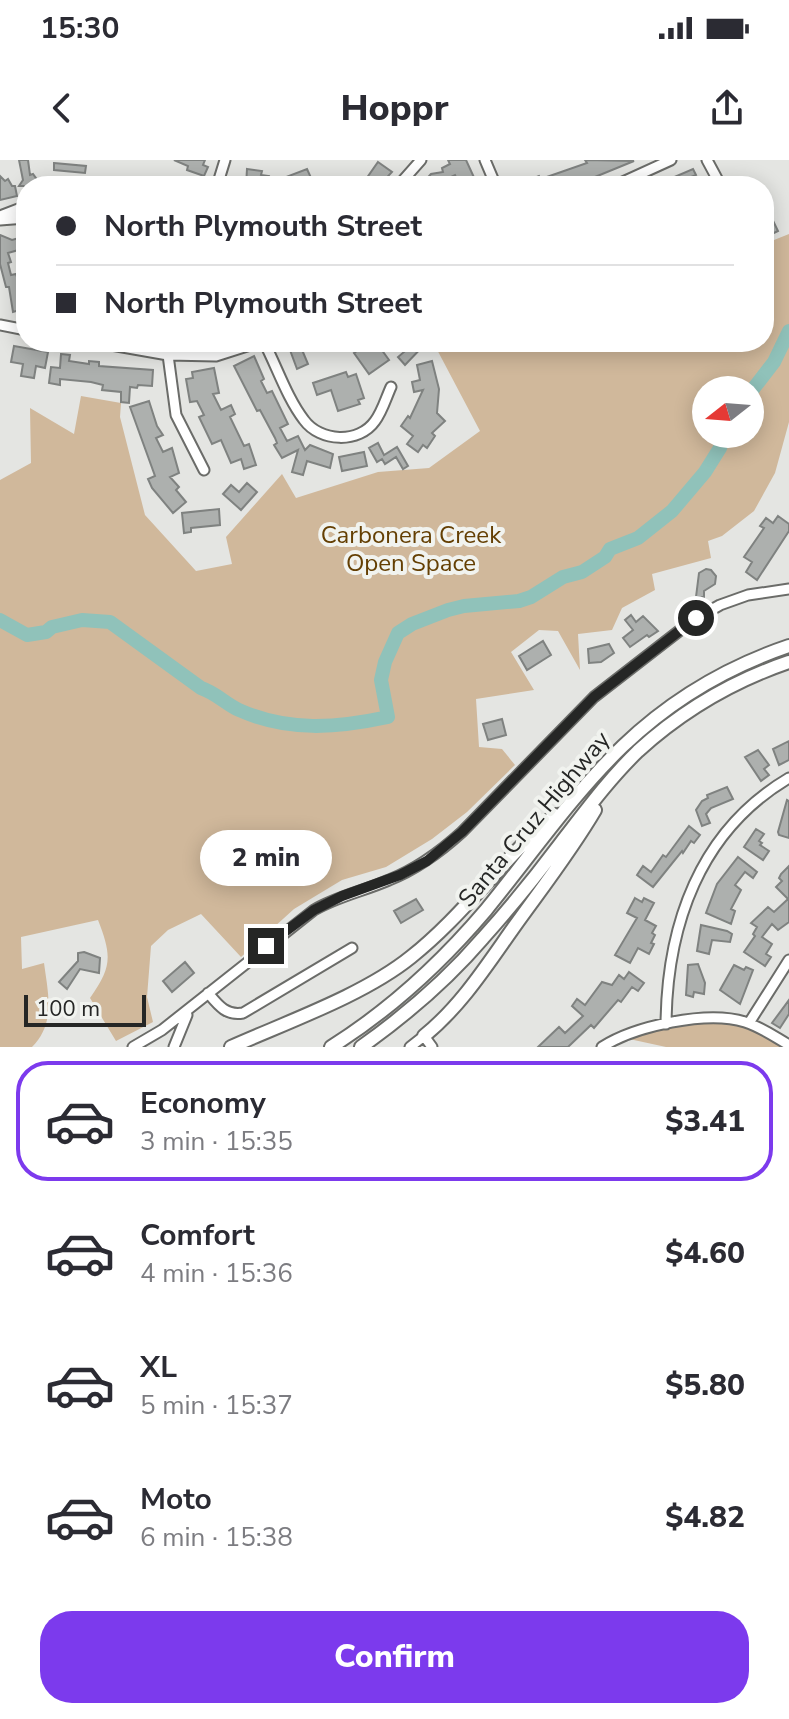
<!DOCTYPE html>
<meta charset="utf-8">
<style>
:root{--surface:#fff;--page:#f2f2f3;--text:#2b2b33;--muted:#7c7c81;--line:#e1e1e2;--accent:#7c3aed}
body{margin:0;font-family:"Nunito Sans",sans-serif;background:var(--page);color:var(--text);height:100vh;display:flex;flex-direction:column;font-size:30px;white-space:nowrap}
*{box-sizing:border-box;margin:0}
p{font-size:26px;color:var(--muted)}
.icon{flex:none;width:44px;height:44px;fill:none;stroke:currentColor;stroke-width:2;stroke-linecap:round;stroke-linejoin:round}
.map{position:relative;height:887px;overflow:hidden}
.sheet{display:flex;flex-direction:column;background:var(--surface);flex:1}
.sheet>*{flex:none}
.banner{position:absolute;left:16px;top:16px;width:758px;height:176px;border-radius:32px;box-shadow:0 4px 20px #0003;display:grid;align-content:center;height:176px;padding:0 40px;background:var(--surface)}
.needle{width:52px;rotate:253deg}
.fabs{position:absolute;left:692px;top:216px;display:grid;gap:16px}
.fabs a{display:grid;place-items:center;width:72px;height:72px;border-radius:50%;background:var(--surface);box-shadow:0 4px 20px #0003;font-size:40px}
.scale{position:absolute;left:24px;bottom:20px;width:122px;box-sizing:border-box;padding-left:8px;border:4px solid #252625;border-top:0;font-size:22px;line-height:28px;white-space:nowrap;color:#252625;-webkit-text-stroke:6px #f1f3ef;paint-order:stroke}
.end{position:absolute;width:36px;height:36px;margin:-18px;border:10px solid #252625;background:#fff;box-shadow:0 0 0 4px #fff}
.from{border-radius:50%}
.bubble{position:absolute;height:56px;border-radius:28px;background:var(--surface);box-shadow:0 4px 20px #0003;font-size:26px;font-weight:800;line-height:56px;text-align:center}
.banner b{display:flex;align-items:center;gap:28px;height:76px;font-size:30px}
.banner b+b{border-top:2px solid var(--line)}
.banner i{width:20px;height:20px;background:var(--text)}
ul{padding:14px 0 0;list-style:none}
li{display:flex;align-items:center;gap:24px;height:120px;margin:0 16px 12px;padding:0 24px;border:4px solid transparent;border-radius:32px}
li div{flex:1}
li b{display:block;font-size:30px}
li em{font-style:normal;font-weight:800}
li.selected{border-color:var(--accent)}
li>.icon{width:72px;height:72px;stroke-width:1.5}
.cta{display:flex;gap:16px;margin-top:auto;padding:16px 40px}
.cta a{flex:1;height:92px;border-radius:32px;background:var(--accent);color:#fff;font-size:32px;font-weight:800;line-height:92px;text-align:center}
.status{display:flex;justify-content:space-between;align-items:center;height:56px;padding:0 40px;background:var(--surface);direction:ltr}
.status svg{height:22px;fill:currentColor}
header{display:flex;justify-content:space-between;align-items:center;height:104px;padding:0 40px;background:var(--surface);font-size:36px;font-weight:800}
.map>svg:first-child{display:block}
</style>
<div class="status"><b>15:30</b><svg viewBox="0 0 49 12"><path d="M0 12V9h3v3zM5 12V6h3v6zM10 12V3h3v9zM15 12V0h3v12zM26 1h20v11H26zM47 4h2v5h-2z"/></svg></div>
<header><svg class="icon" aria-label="back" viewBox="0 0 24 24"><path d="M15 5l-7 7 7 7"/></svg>Hoppr<svg class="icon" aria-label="share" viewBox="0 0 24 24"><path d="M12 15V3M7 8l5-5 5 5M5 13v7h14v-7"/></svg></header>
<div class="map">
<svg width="789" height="887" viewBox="0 0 789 887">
<rect width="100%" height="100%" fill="#e4e5e2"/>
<path fill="#d0b89b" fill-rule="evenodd" d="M789,74V262L775,313L754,351L722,376L708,381L711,398L652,414L655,430L622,448L612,470L578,474L580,510L558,471L539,470L511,492L534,530L476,539L479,587L502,589L515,605L467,652L432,679L386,707L342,720L294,749L241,797L201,754L168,770L151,786L147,837L153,862L116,881L90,838C112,807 112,796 98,760L21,777L22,809L44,803C48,833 56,863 32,887H0V320L31,303L30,248L74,274L81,236L121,243L120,257L145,355L196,411L232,404L226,377L282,314L296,338L378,312L429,308L480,271L433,182H764V84ZM706,230H750V274H706Z
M729,858L789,887H666L620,877L644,869Z"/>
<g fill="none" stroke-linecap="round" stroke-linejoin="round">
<path stroke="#90c2ba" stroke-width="14" d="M750,233L774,202L789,171
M0,460L27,475L46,472L52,467L82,460L110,462L201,528C216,533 226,544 239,550C288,572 337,568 388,557L381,520L385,502L398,473L412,464L448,450L464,446L519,441L531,437L563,417L582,412L605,397L610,389L638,378L672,351L705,312L720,288L724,274"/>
</g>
<path fill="#adb0ae" stroke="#7f8280" stroke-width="2" d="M19,0H28L30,15L33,14L38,21L36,26H19L23,20Z
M174,0H205L203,5L208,7L204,16L187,10L188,6Z
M448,0H466L477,24L460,26L455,15L438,23L441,26H420L431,14L443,12L442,8L450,4Z
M585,0L634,1L573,26H515L539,16L541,19L587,3Z
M378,2L392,12L379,26H370L364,22Z
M54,3L86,6L85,13L54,10Z
M247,9L262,11L261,15L269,16L268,26H246Z
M307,9L312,20L289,26L286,17Z
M693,9L696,15L691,17L695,26H676L672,18Z
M0,16L5,21L8,19L12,26H15L17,36L0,40Z
M764,42L778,71L764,78Z
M0,75L12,80L19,78L22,89L8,93L11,102L8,103L11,115L16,114L17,117L26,114V121L24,122L26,148L13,152L9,127H6L0,104Z
M370,182H376L389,200L369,214L354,193Z
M395,182H427L405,205L398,197L404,192Z
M300,185L308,204L297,209L290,190Z
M14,186L48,192L45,208L36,206L34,218L21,216L23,204L11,202Z
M61,194L70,195L69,201L89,204V201L99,202V206L153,210L152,226L138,225L137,228L130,227L129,243L121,242V232L102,230L103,225L91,222L60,219V225L49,223L51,207L60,208Z
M254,196L264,219L261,221L267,233L272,231L288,264L280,268L287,281L298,276L305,290L310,285L333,294L330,308L307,301L303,315L292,312L298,290L282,298L274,285L277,283L275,278L260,250L257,251L234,206Z
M432,201L439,229L437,253L445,261L432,273L435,276L427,288L423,285L418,292L407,284L413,276L401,266L408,256L410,258L423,230L414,232L412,222L420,220L417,205Z
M214,208L219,233L213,234L221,250L231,245L235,254L230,257L244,286L249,284L256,305L244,309L241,299L231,303L221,280L212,284L199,257L204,255L197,241L190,242L186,219L193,218L192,212Z
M346,212L348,217L356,214L364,238L358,240L360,244L338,251L331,230L317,235L313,223Z
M149,241L157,266L163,275L156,278L163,292L172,288L179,313L170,317L179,327L176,330L186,342L173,353L152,328L148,319L155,316L130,247Z
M378,283L384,295L397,287L408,306L403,309L396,297L385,304L382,299L377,302L369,288Z
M364,292L367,306L342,311L339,297Z
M247,323L257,332L241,350L223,334L231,325L239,332Z
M219,349L220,365L191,368V372L184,373L182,353Z
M778,356L789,364V371L757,420L746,412L752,402L744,397L764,368L760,366L766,358L773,363Z
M706,409L711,410L716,416L715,424L704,431V437H696L699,413Z
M631,455L636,462L643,456L658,471L649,477L647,475L630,487L623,478L633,470L625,460Z
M543,481L551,495L527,510L519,496Z
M609,484L614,493L601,502L589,503L588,489Z
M502,559L506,575L488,580L483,564Z
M789,581V600L779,605L773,589Z
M758,590L769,605L764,609L769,615L761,621L745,597Z
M727,627L733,639L711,648L706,654L710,663L702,666L696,650L702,641L708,638L707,635Z
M787,640L789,641V678L779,675L778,672Z
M689,666L700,675L694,683L691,681L683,693L682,691L653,727L637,715L643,706L651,712L663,695L666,697Z
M756,669L764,674L759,681L762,683L760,685L769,691L763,700L744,687Z
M738,697L757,712L753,718L745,712L735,725L741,730L731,749L735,751L731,764L706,753L717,724Z
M789,706V762L778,770L772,764L762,777L772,784L766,794L771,797L765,806L744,792L755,776L753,774L757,767L751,763L768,747L774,752L788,739L776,727L782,721L779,718L781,714Z
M635,738L642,742L644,738L654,743L645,760L656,766L652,773L655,775L651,783L654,784L649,794L638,788L630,803L615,795L637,758L627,753Z
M416,739L423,750L401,763L394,751Z
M701,765L727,771L732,774L730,782L712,780L709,794L697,791Z
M84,792L100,798L99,813L80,809L67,829L59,822L78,801V793Z
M185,802L194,813L172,832L163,821Z
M698,804L705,823L704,834L694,832L693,837L686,835L688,805Z
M734,805L744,810L746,807L753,810L740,844L720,830Z
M629,812L644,823L638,831L632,827L621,842L618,840L594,868L591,865L568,887H538L559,867L565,873L583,856L572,846L577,839L585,845L602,822L612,825L619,815L624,819Z
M789,840V854L780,868L772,863Z"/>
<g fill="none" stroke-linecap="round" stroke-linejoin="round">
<g stroke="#6b6c69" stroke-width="13">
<path id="minor" d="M485,0L496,26
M707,0L721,26
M217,26L225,0
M398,26L421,0
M614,26L671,0
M0,56L26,46
M0,60L26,58
M0,165L26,170
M94,182L168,195L216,196L260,182
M264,182C277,207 287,238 304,260C320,282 359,284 375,261C382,252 386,238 391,227
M168,195L176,255L204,310
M208,833C218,845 226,856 243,853L352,788
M749,863L789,800
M666,864C667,766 699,671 789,618
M133,887L162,870L314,750C338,736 364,731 389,720C417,709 440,692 462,672L594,537L692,461L720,445L748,435L789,429
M174,887L187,855
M410,887L424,876L432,887
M602,887C635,866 707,850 745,862C761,867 775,877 789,885"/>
</g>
<g stroke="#6b6c69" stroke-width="16">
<path id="highway" d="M424,876C461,846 487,805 514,767C542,728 571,691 595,650
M231,887C287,862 364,835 411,797C464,755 503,698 555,655
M331,887C390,850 441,803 486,750C531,695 572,635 623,586C670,541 727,507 789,486
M361,887C406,855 447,820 483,778C510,748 536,716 560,684C585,652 609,619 638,591C682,551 733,521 789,502"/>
</g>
<use href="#minor" stroke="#fff" stroke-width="9"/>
<use href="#highway" stroke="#fff" stroke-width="12"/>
</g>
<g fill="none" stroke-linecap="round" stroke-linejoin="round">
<path stroke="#252625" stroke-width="10" d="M266,786L314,750L342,736L400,715L427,701L462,672L594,537L696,458"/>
</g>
<g text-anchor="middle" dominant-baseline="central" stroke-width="8" stroke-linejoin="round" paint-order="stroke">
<g font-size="24" fill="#643f03" stroke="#f1f3ef">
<text x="411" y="375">Carbonera Creek<tspan x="411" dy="28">Open Space</tspan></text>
</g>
<g font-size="24" fill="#252625" stroke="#f1f3ef">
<text transform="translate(534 659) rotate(-50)">Santa Cruz Highway</text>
</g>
</g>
</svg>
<div class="fabs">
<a><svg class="needle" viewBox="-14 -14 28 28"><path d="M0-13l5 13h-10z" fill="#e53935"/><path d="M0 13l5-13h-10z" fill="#7c7c81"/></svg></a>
</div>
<div class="scale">100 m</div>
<i class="end from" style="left:696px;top:458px"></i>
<i class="end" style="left:266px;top:786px"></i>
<div class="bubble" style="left:200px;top:670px;width:132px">2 min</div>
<div class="banner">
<b><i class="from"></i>North Plymouth Street</b>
<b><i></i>North Plymouth Street</b>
</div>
</div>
<section class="sheet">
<ul>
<li class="selected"><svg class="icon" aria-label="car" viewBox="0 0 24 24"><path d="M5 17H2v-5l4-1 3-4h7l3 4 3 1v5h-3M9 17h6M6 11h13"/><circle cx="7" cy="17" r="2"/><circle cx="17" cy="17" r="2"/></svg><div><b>Economy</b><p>3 min · 15:35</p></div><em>$3.41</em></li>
<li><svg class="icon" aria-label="car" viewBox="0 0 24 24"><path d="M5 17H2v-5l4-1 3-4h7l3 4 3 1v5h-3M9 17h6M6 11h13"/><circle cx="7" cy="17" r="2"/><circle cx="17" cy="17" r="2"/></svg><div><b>Comfort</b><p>4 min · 15:36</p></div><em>$4.60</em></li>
<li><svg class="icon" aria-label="car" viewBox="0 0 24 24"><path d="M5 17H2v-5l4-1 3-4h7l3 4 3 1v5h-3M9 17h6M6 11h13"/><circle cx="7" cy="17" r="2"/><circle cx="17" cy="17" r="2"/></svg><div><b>XL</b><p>5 min · 15:37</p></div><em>$5.80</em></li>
<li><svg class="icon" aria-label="car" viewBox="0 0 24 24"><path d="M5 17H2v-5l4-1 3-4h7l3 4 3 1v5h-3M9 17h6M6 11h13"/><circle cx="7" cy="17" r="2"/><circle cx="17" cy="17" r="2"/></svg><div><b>Moto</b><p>6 min · 15:38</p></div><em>$4.82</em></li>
</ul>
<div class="cta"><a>Confirm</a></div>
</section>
